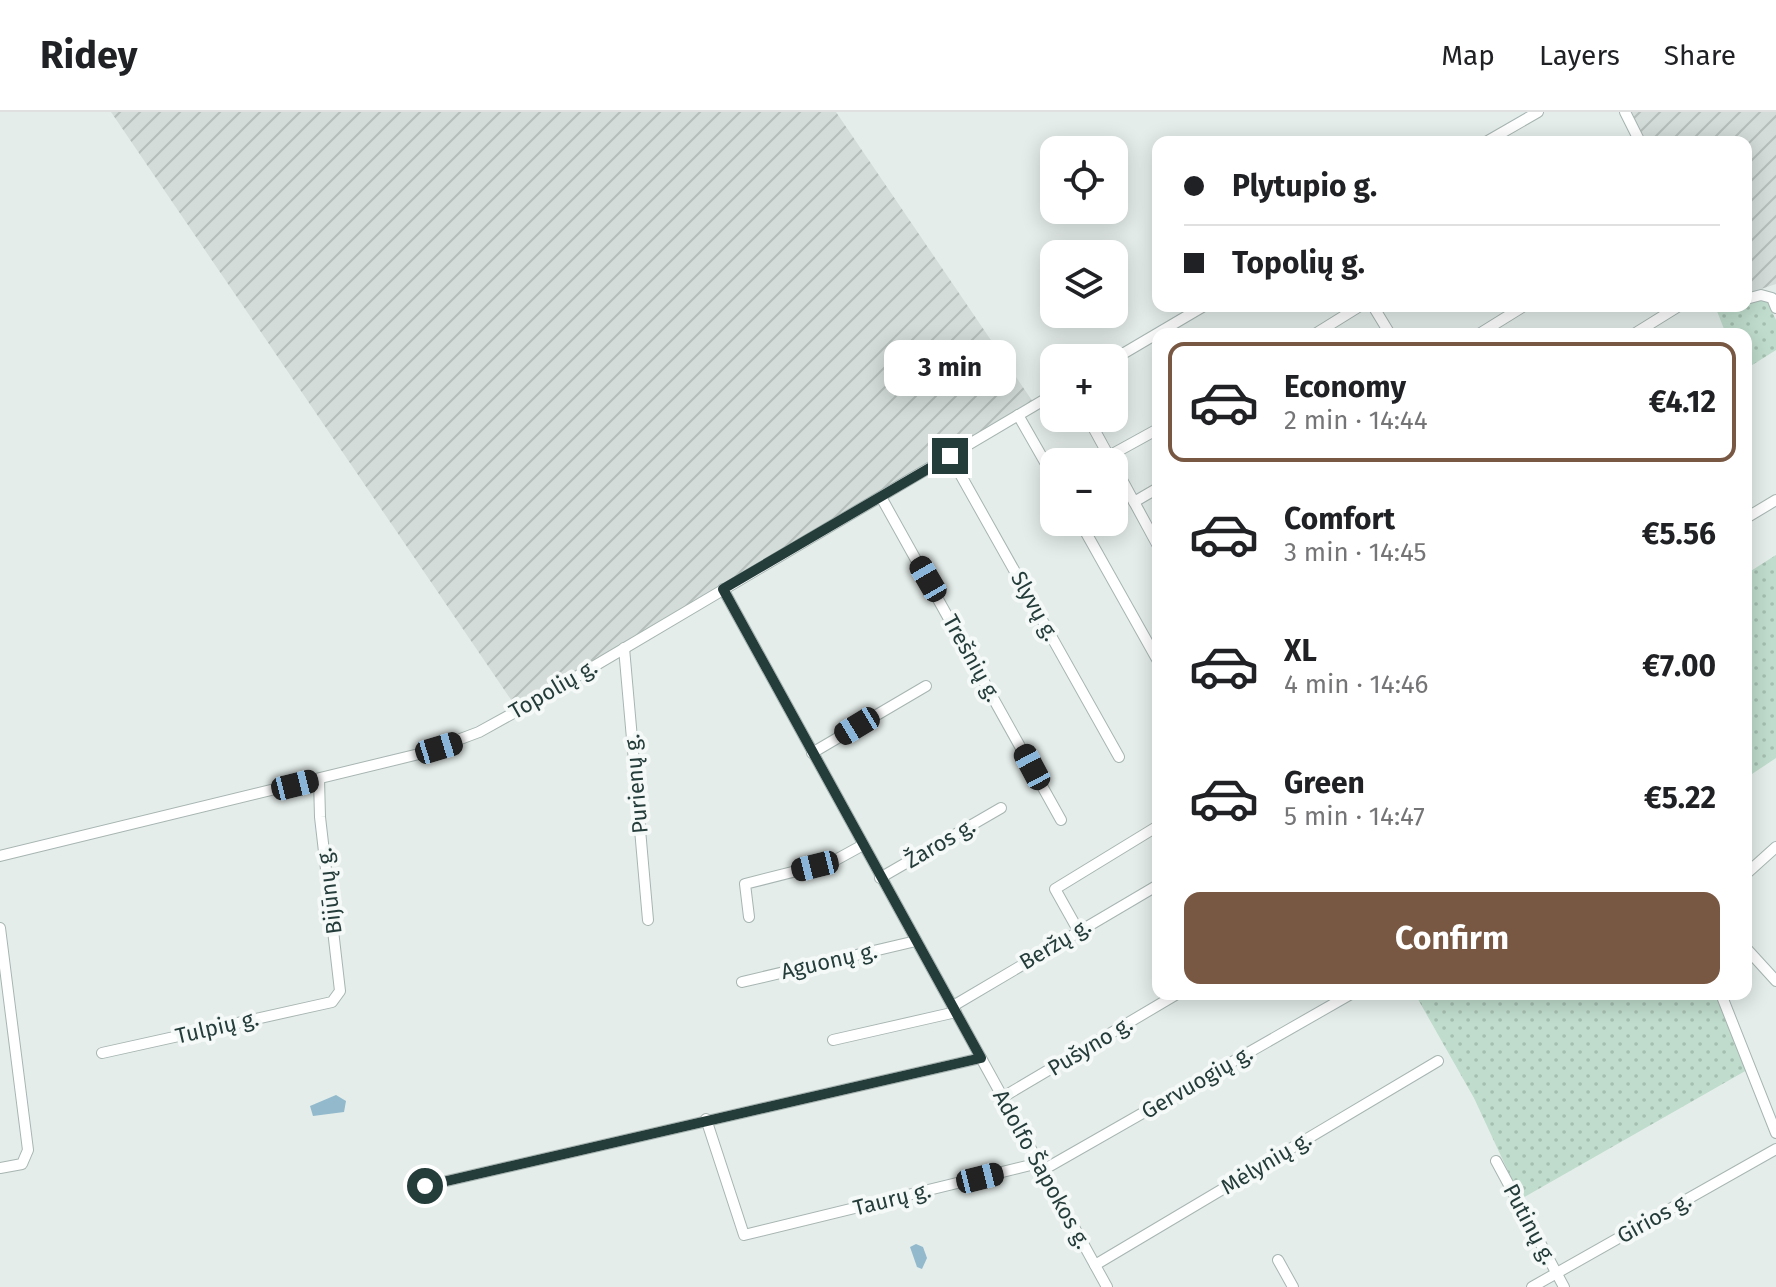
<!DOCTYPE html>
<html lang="en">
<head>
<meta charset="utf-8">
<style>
  body { margin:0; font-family:"Fira Sans",sans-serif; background:#f6f6f6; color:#202124; height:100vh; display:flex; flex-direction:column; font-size:30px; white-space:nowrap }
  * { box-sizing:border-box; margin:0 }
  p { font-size:26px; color:#757577 }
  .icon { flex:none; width:44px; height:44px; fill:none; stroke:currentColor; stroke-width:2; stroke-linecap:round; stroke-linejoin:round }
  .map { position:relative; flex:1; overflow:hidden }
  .side { position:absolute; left:1152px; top:216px; width:600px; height:672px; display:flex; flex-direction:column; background:#fff; border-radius:16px; box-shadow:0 4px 20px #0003 }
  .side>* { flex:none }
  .banner { position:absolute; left:1152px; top:24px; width:600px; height:176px; border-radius:16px; box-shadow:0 4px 20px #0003; display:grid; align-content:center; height:176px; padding:0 32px; background:#fff }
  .buttons { position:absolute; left:1040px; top:24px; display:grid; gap:16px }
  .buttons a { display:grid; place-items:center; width:88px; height:88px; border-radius:16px; background:#fff; box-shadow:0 4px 20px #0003; font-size:40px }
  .end { position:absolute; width:36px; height:36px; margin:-18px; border:10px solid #253d3a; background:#fff; box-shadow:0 0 0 4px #fff }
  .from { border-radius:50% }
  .bubble { position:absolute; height:56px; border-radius:16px; background:#fff; box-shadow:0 4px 20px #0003; font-size:26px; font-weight:700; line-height:56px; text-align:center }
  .car { position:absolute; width:24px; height:48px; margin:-24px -12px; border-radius:10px; box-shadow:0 0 6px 2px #0007; background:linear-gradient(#222 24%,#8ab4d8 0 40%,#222 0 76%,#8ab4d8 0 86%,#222 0) }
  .banner b { display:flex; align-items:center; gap:28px; height:76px; font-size:30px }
  .banner b+b { border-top:2px solid #e0e0e0 }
  .banner i { width:20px; height:20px; background:#202124 }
  ul { padding:14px 0 0; list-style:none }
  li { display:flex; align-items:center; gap:24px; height:120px; margin:0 16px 12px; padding:0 16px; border:4px solid transparent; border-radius:16px }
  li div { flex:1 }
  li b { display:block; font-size:30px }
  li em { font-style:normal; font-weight:700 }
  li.current { border-color:#795843 }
  li>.icon { width:72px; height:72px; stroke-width:1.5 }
  .cta { display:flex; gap:16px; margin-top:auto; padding:16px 32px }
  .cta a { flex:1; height:92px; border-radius:16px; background:#795843; color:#fff; font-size:32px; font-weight:700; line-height:92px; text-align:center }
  header { display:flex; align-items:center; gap:48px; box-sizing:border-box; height:112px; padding:0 40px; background:#fff; border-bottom:2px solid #e0e0e0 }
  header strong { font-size:38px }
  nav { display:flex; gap:44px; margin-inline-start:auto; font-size:28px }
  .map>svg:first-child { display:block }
  .industrial { fill:url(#industrial-furrows) }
  .grass { fill:url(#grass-dots) }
  .water { fill:#92bacc }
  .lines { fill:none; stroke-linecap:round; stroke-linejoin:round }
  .minor-casing { stroke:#a7b5b2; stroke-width:12 }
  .minor { stroke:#fff; stroke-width:10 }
  .route { stroke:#253d3a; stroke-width:10 }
  .labels { text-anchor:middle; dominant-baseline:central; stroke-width:8; stroke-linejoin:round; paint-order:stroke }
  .street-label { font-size:22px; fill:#253d3a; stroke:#f5f9f8 }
</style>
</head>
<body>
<header>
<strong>Ridey</strong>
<nav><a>Map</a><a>Layers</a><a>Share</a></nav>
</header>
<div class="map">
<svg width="1776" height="1175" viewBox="0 0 1776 1175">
  <defs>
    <pattern id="industrial-furrows" width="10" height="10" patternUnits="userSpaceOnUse" patternTransform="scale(2)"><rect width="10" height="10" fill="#d3dcd9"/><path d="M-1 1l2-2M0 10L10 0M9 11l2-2" fill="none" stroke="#b5bebb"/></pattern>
    <pattern id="grass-dots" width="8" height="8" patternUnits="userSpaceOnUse" patternTransform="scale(2)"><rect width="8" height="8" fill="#bfdccc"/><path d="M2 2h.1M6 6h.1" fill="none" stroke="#a4beb0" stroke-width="1.8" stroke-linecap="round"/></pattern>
  </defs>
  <rect width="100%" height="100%" fill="#e4edea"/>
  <g class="industrial">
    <path d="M111,0H836L1033,290L516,595Z"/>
    <path d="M1628,0H1776V172L1746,182V30H1643Z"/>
  </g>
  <g class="grass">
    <path d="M1765,185L1776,208V238L1746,257V222H1716L1724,217L1715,194H1746V190Z"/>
    <path d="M1776,443V646L1746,666V462Z"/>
    <path d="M1415,882H1717L1747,958L1521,1087L1474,986Z"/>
  </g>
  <g class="water">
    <path d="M336,983L346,989L344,1000L313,1004L310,994Z"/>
    <path d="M916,1132L923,1135L927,1146L922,1157L917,1155L910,1135Z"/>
  </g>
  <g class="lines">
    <defs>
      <g id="minor">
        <path d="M1625,0L1640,30"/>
        <path d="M1486,30L1538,0"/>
        <path d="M1746,187L1761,183L1772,186L1776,196"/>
        <path d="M1373,194L1390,222"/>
        <path d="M1315,222L1360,194"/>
        <path d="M1479,222L1524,194"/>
        <path d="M1634,222L1679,194"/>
        <path d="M1114,247L1204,194"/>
        <path d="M1018,303L1054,366"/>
        <path d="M1088,306L1112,350"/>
        <path d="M950,344L1119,645"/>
        <path d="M1109,344L1158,317"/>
        <path d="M1114,353L1158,434"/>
        <path d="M881,385L1061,708"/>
        <path d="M1134,390L1158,376"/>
        <path d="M1746,406L1776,388"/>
        <path d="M1080,410L1158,549"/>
        <path d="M723,477L1107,1175"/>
        <path d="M624,536L648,808"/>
        <path d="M812,641L926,574"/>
        <path d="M0,744L423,641L479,620L537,588L1054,282"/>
        <path d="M1746,762L1776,735"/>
        <path d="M880,766L1001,696"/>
        <path d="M749,805L745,772L832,750L863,733"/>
        <path d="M0,816L28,1038L22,1052L0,1056"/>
        <path d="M1078,818L1055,777L1158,714"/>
        <path d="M1746,836L1776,869"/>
        <path d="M742,870L916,829"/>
        <path d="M1721,882L1776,1021"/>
        <path d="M953,894L1158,773"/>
        <path d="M833,928L956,900"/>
        <path d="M102,941L332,890L340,879L320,705L319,667"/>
        <path d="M1003,985L1177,882"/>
        <path d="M706,1007L744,1123L1039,1051"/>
        <path d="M1496,1049L1564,1175"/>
        <path d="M1043,1058L1351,882"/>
        <path d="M425,1074L981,946"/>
        <path d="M1278,1148L1293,1175"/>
        <path d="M1095,1153L1438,949"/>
        <path d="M1532,1175L1776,1037"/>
      </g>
    </defs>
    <use href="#minor" class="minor-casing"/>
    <use href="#minor" class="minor"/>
  </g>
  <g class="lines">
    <path class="route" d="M425,1074L981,946L723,477L950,344"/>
  </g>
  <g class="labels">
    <g class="street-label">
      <text transform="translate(1035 494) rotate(61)">Slyvų g.</text>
      <text transform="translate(972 546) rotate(61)">Trešnių g.</text>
      <text transform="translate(553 577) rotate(-30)">Topolių g.</text>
      <text transform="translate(636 672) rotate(-95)">Purienų g.</text>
      <text transform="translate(940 731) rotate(-30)">Žaros g.</text>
      <text transform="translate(329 779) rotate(-97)">Bijūnų g.</text>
      <text transform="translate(1055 832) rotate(-31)">Beržų g.</text>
      <text transform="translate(829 849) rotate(-13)">Aguonų g.</text>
      <text transform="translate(217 915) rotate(-13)">Tulpių g.</text>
      <text transform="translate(1090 934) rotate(-31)">Pušyno g.</text>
      <text transform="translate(1197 970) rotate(-30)">Gervuogių g.</text>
      <text transform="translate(1266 1051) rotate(-31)">Mėlynių g.</text>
      <text transform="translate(1042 1057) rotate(61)">Adolfo Šapokos g.</text>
      <text transform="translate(892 1087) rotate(-14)">Taurų g.</text>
      <text transform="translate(1654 1106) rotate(-29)">Girios g.</text>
      <text transform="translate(1530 1112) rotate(62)">Putinų g.</text>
    </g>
  </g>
</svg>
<div class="buttons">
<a><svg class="icon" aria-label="locate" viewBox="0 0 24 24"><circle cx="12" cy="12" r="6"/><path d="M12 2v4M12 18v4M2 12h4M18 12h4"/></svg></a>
<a><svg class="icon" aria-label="layers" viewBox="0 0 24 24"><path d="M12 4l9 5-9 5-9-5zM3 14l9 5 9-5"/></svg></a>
<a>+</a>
<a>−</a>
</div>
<i class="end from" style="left:425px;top:1074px"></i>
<i class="end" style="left:950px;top:344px"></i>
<div class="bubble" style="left:884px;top:228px;width:132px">3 min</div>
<i class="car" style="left:928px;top:467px;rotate:330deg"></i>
<i class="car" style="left:857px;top:614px;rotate:239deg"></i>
<i class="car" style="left:439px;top:636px;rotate:73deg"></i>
<i class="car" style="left:1032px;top:655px;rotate:332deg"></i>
<i class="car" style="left:295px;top:673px;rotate:76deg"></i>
<i class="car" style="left:815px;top:754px;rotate:256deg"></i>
<i class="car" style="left:980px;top:1066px;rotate:76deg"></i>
<div class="banner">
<b><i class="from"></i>Plytupio g.</b>
<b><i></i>Topolių g.</b>
</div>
<section class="side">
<ul>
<li class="current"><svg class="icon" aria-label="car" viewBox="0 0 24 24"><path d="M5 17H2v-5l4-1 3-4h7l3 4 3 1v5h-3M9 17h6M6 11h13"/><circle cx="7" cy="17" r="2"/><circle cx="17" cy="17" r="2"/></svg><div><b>Economy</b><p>2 min · 14:44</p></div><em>€4.12</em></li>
<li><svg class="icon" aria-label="car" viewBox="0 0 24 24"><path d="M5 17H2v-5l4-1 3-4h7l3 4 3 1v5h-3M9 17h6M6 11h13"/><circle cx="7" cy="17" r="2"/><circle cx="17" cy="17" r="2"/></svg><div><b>Comfort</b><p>3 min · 14:45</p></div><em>€5.56</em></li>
<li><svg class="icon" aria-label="car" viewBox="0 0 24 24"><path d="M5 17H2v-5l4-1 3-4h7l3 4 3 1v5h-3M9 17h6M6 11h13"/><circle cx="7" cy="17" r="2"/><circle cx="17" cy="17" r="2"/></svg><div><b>XL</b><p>4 min · 14:46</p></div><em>€7.00</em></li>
<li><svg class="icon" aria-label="car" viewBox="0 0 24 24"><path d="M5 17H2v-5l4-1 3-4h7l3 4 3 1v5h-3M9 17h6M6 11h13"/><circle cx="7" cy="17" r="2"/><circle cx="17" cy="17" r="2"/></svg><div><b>Green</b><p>5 min · 14:47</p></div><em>€5.22</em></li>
</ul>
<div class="cta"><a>Confirm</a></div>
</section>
</div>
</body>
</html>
